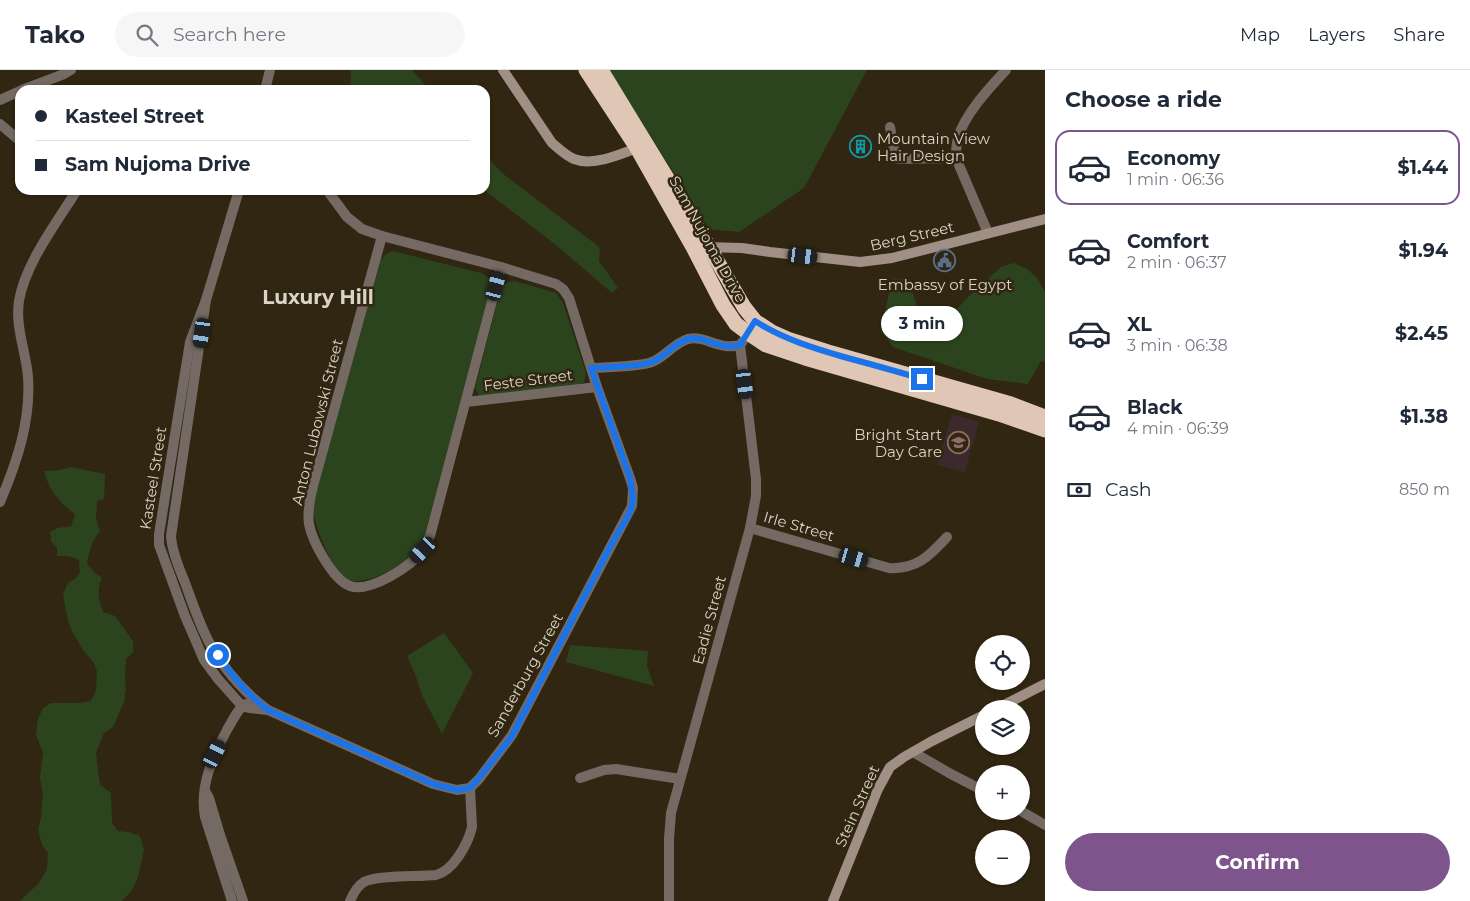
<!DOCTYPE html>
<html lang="en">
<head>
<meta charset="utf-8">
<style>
  body { margin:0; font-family:Montserrat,sans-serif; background:#f6f6f7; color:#1f2937; height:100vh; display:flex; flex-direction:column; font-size:19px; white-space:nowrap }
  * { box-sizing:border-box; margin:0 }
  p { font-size:16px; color:#747a83 }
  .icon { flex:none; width:28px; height:28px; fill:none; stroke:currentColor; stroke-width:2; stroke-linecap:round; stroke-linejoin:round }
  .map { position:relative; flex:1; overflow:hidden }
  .side { display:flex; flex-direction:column; background:#fff; width:425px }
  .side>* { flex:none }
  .banner { position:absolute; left:15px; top:15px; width:475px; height:110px; border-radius:15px; box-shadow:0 1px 4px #0004; display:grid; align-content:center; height:110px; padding:0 20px; background:#fff }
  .buttons { position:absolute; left:975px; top:565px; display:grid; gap:10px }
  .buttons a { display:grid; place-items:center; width:55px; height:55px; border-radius:50%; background:#fff; box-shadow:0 1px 4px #0004; font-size:25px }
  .end { position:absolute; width:22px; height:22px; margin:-11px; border:6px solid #1a73e8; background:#fff; box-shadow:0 0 0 2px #fff }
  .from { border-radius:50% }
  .bubble { position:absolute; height:35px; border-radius:18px; background:#fff; box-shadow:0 1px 4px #0004; font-size:16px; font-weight:700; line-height:35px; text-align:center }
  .car { position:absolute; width:15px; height:30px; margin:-15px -8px; border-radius:6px; box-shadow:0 0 4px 1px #0007; background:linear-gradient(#222 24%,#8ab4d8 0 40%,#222 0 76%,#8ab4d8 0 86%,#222 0) }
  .banner b { display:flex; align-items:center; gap:18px; height:48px; font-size:19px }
  .banner b+b { border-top:1px solid #e0e1e3 }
  .banner i { width:12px; height:12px; background:#1f2937 }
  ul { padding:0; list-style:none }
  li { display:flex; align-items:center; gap:15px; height:75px; margin:0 10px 8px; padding:0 10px; border:2px solid transparent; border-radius:15px }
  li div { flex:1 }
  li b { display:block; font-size:19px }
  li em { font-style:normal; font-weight:700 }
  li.active { border-color:#7d558c }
  li>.icon { width:45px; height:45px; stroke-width:1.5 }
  h2 { padding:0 20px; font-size:22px; line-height:60px }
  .pay { display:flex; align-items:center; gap:12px; height:55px; padding:0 20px; font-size:19px }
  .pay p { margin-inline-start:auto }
  .primary-button { display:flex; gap:10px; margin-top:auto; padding:10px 20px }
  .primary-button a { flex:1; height:58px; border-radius:30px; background:#7d558c; color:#fff; font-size:20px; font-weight:700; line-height:58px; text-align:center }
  header { display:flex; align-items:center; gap:30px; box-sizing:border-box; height:70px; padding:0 25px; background:#fff; border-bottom:1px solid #e0e1e3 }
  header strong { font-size:24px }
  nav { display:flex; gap:28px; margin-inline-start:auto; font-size:18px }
  .search { width:350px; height:45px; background:#f6f6f7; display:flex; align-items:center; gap:12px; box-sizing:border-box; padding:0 18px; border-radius:28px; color:#747a83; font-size:19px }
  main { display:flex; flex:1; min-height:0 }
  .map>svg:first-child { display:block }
  .education { fill:#3c292d }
  .green { fill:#2c441e }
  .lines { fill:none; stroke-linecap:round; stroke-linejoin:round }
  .street { stroke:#746a63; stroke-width:10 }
  .secondary { stroke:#a08f84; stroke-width:10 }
  .highway { stroke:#e0c7b5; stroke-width:15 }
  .route { stroke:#1a73e8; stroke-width:6 }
  .labels { text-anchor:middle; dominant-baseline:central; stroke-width:5; stroke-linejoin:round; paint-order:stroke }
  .poi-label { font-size:15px; fill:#dad4c7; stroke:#302611; text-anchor:start }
  .street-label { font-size:15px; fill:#dad4c7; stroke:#302611 }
  .district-label { font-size:20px; font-weight:bold; fill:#dad4c7; stroke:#302611 }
</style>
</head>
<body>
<header>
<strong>Tako</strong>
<div class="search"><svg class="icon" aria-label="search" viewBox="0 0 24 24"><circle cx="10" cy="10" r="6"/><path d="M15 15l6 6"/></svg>Search here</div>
<nav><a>Map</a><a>Layers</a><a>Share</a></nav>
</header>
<main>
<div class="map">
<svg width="1045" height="831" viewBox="0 0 1045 831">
  <rect width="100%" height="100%" fill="#302611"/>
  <path class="education" d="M952,344L979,352L965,402L937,395Z"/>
  <g class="green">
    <path d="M351,0H412L430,20H350Z"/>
    <path d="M609,0H867L804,118L739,162L709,159Z"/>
    <path d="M485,84L502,103L598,176L600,179L599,191L618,218L612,223L556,175L484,120Z"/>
    <path d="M393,181L481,203L488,207L491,215L425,465C422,471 419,477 415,482C404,495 364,518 347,509C332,500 317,461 314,445C312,439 314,432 314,426L381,190L386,184Z"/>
    <path d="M1014,193L1027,199L1037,208L1045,222V292L1041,291L1028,314L987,309L893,277L881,261L892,209L908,210L924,256L931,259L937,260L971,224L1001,197Z"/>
    <path d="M515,211L556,223L563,233L586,303L584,312L577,316L487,327L479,325L475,318L501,218L506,213Z"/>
    <path d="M71,397L105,404L104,429L97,431L96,449L100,461C92,470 89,482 87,494L93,501L102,508C96,521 99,530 103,542L115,546L133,571V582L126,589L125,608L126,619L124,632L113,657L104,663L96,683L100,715L111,723L112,753L118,761L129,762L140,766L144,780L138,807L132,820L122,831H20L39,813L47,799L48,783L42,775L38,759L41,748L43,725L40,707L43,682L36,665L38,649L43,638L51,633H80L91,631L96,621L97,602L94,593L83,580L72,561L68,551L63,524L68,513L76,508L80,502L79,490L68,486H57V478L51,471L50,462L58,458L71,456L75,444C59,432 49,421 44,401L59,400Z"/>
    <path d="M444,563L473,603L442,664L422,625L415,604L407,586Z"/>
    <path d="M570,575L648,581L647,596L654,616L566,592Z"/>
  </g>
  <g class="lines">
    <g class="street">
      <path d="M22,20L64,4L71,0"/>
      <path d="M265,20L270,0"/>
      <path d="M0,30L20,21"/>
      <path d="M0,54L20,71"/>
      <path d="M890,57L895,85L898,89L956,88"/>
      <path d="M239,120L206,230L190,272L159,464V475L185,546L204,590L218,609L242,636L249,638L267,640"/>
      <path d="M327,120L347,147L362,159L382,166L501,197L556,214L563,219L569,228L591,298"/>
      <path d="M988,163L956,88C956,82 956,75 958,68C964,45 990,17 1006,0"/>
      <path d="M382,166L313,416C310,428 307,441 309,454C312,471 333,510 350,516C370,523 412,496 423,480C426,476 428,470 430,466L501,197"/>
      <path d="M206,230L171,466C172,481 178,496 184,510C192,531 199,554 210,574C224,599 245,623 268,640L433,714L457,720L470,718"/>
      <path d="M466,332L597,317L591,298C607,297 638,297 652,292C665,287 674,273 688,269C706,265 719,281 740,275L743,271"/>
      <path d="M0,432C17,392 31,351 28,307C26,282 15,257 19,231C25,194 57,152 77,120"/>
      <path d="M750,458L889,498C917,500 930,485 947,467"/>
      <path d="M913,682L949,703L984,721"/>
      <path d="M580,708L604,700L616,699L680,709"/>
      <path d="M205,721L209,728L220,765L243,831"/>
      <path d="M1021,741L1045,755"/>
      <path d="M232,831L205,747C199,716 213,686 228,658C233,650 238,638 246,634"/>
      <path d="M350,831C353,824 357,816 364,812C377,805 418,807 436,805C453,801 468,774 472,757L470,718L479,709L512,665L632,436L633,418L630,408L597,317"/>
      <path d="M669,831V769L671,743L750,458L756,426V409L740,275"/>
    </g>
    <g class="secondary">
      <path d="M503,0L552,73C559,79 566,86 574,89C594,97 624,83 642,76"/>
      <path d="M704,177L742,178L770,182L860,192L892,188L1045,149"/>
      <path d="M996,639L1045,614"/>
      <path d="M833,831L878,719L890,697L904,687L932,671L984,645"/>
    </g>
    <g class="highway">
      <path d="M586,0L637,78L693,177L723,235L736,254L748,263L766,275L805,288L999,344L1045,360"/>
      <path d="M601,0L709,177L744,237L755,251L772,262L790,270L828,282L1011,334L1045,347"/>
    </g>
  </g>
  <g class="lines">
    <path class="route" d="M218,585C232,606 248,625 268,640L433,714L457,720L470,718L479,708L512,666L610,477L629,444L632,436L633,428L630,408L591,298C607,297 638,297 652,292C665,287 674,273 688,269C705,265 719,281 740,275L755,251C783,269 813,278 844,287C870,294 896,301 922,309"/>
  </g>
  <defs>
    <symbol id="building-ring" viewBox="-11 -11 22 22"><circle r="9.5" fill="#302611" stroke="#0f9aa8" stroke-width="1.5"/><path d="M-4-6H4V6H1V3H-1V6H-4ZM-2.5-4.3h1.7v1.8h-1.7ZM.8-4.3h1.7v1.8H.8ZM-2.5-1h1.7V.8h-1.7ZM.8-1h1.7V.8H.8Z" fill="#0f9aa8"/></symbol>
    <symbol id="civic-ring" viewBox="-11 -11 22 22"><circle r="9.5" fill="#302611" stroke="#5c6f8a" stroke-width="1.5"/><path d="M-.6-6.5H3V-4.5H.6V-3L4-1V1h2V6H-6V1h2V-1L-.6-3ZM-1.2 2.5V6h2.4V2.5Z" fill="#5c6f8a"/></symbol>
    <symbol id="school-ring" viewBox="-11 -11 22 22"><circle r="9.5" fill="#302611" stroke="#8d6e63" stroke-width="1.5"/><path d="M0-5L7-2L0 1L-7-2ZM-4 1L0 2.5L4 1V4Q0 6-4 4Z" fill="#8d6e63"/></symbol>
  </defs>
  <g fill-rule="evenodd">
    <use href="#building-ring" x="848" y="64" width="25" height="25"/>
    <use href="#civic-ring" x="932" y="178" width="25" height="25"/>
    <use href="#school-ring" x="946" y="360" width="25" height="25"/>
  </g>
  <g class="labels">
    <g class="poi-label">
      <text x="877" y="68">Mountain View<tspan x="877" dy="17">Hair Design</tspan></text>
      <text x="945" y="214" text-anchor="middle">Embassy of Egypt</text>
      <text x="942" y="364" text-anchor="end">Bright Start<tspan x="942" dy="17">Day Care</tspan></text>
    </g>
    <g class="street-label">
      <text transform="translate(912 166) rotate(-13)">Berg Street</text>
      <text transform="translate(708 169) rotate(61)">Sam Nujoma Drive</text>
      <text transform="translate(528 310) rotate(-7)">Feste Street</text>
      <text transform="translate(317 352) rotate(-76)">Anton Lubowski Street</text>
      <text transform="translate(153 408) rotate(-81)">Kasteel Street</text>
      <text transform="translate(799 456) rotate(16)">Irle Street</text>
      <text transform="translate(709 550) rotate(-75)">Eadie Street</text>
      <text transform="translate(525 605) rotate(-61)">Sanderburg Street</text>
      <text transform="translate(857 736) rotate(-66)">Stein Street</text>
    </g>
    <g class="district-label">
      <text x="318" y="227">Luxury Hill</text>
    </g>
  </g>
</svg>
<div class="buttons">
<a><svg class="icon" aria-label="locate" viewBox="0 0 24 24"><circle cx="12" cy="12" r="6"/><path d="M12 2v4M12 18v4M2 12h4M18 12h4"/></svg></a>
<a><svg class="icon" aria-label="layers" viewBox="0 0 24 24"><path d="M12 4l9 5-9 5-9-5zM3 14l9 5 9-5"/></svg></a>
<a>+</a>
<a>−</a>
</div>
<i class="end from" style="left:218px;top:585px"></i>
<i class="end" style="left:922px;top:309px"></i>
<div class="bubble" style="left:881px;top:236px;width:82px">3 min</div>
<i class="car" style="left:803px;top:186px;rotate:97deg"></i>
<i class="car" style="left:496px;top:216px;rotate:15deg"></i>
<i class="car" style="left:202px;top:263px;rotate:188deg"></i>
<i class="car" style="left:745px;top:314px;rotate:173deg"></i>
<i class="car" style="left:423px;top:480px;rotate:223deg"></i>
<i class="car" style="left:854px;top:488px;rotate:106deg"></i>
<i class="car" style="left:215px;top:684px;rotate:27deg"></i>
<div class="banner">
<b><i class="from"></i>Kasteel Street</b>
<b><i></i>Sam Nujoma Drive</b>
</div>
</div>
<section class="side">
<h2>Choose a ride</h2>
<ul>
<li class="active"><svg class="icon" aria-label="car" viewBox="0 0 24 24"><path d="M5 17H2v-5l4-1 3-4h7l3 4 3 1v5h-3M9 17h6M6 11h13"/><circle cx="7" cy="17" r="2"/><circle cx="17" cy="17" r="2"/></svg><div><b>Economy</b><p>1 min · 06:36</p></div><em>$1.44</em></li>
<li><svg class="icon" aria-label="car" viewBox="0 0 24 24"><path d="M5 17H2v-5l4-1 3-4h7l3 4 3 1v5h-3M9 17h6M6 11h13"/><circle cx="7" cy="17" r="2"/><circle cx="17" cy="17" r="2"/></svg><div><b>Comfort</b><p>2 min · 06:37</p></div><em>$1.94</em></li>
<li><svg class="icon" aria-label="car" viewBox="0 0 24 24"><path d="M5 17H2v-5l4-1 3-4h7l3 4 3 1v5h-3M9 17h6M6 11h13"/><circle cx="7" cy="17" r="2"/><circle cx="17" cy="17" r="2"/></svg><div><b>XL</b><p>3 min · 06:38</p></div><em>$2.45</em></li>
<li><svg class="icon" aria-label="car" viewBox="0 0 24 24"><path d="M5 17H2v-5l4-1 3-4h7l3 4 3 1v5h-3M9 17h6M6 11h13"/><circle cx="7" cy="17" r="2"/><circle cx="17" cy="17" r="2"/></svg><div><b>Black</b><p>4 min · 06:39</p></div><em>$1.38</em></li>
</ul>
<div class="pay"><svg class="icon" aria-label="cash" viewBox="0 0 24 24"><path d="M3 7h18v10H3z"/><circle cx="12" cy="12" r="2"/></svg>Cash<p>850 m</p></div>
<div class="primary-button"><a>Confirm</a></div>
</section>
</main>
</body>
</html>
